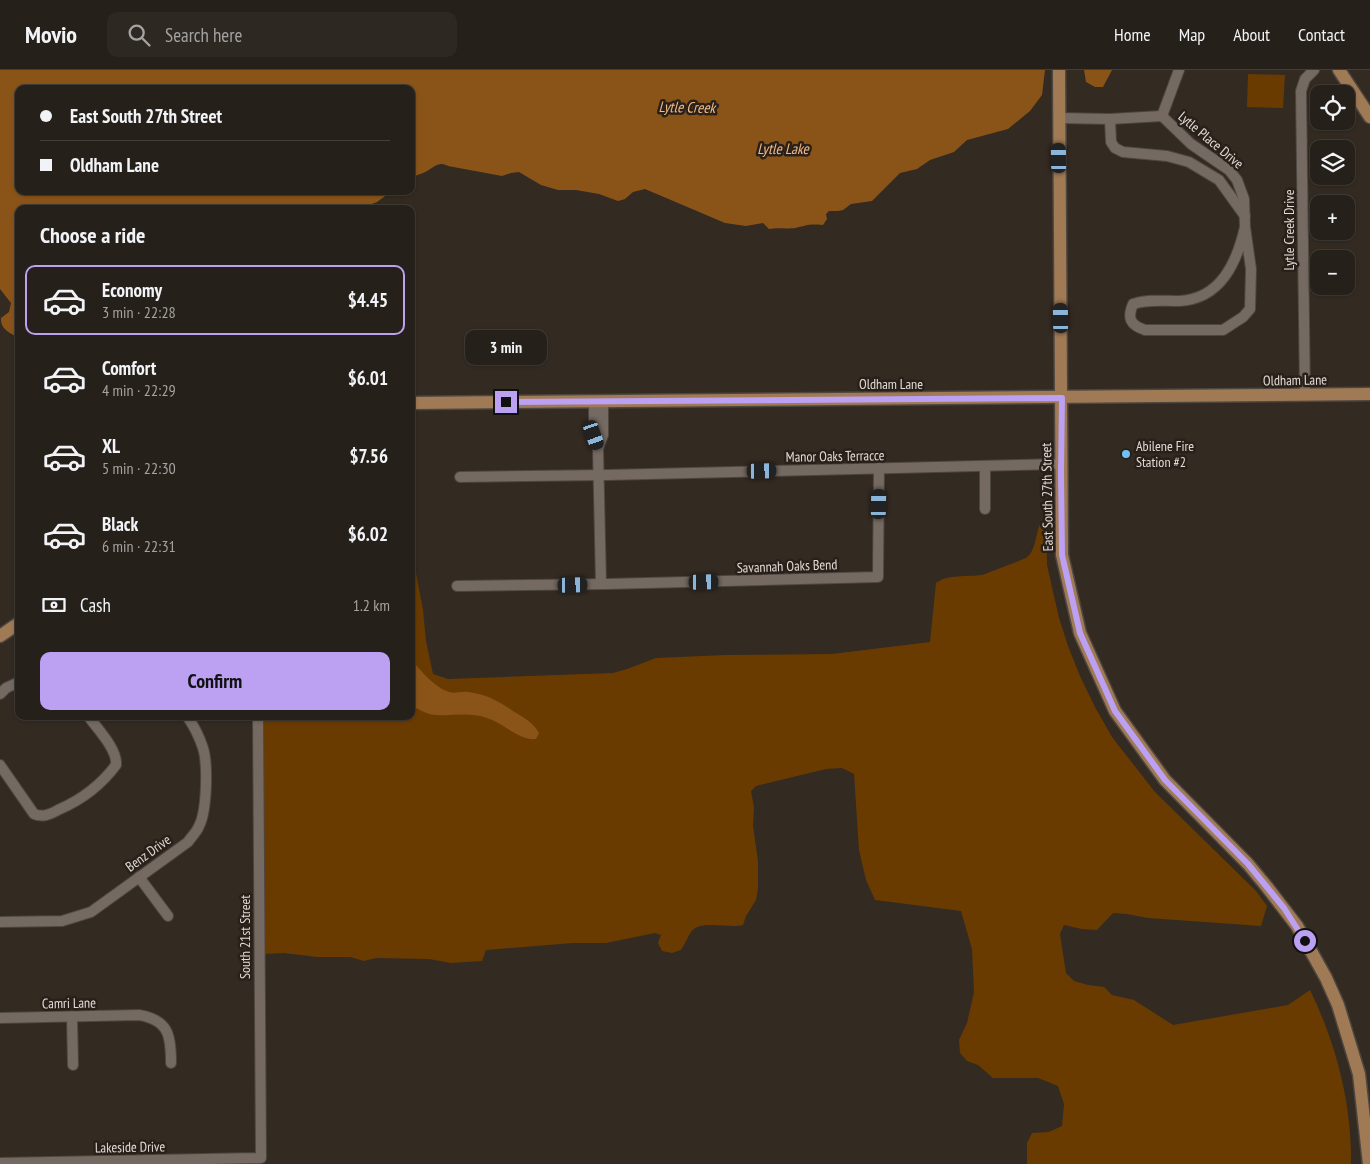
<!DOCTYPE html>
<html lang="en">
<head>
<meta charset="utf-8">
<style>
  body { margin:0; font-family:"PT Sans Narrow",sans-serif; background:#2e2823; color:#f1f3f6; height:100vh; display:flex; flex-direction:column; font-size:19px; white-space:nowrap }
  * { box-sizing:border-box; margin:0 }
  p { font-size:16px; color:#a4a3a2 }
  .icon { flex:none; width:28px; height:28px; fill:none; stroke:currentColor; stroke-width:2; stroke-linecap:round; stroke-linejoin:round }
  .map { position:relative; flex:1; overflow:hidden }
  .panel { position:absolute; left:15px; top:135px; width:400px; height:515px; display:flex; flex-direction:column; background:#26201a; border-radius:10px; box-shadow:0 1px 4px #0004,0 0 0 1px #423e39 }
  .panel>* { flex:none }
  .hud { position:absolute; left:15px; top:15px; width:400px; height:110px; border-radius:10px; box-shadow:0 1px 4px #0004,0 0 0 1px #423e39; display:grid; align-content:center; height:110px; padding:0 25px; background:#26201a }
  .buttons { position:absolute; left:1310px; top:15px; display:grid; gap:10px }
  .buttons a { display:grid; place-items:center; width:45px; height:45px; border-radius:10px; background:#26201a; box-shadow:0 1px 4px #0004,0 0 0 1px #423e39; font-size:25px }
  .end { position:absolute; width:22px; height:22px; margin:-11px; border:6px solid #bca0f2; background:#111; box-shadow:0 0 0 2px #111 }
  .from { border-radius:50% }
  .bubble { position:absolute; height:35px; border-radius:10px; background:#26201a; box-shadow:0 1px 4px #0004,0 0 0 1px #423e39; font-size:16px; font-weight:800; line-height:35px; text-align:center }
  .car { position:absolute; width:15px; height:30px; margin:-15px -8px; border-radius:6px; box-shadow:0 0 4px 1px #0007; background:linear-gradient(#222 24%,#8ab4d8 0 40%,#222 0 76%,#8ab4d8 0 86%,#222 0) }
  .hud b { display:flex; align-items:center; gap:18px; height:48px; font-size:19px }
  .hud b+b { border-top:1px solid #423e39 }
  .hud i { width:12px; height:12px; background:#f1f3f6 }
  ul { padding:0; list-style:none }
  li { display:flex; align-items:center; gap:15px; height:70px; margin:0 10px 8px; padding:0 15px; border:2px solid transparent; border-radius:10px }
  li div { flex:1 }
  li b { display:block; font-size:19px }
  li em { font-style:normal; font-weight:800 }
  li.current { border-color:#bca0f2 }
  li>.icon { width:45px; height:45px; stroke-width:1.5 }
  h2 { padding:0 25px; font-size:22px; line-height:60px }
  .pay { display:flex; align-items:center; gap:12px; height:55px; padding:0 25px; font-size:19px }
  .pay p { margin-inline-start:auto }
  .button { display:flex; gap:10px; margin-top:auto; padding:10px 25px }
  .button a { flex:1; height:58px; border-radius:10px; background:#bca0f2; color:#111; font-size:20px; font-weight:800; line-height:58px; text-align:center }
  header { display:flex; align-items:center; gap:30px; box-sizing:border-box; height:70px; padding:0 25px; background:#26201a; border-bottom:1px solid #423e39 }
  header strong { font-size:24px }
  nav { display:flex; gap:28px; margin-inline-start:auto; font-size:18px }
  .search { width:350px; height:45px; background:#2e2823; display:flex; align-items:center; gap:12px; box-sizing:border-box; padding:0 18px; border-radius:10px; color:#a4a3a2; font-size:19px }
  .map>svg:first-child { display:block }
  .green { fill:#6a3b00 }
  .water { fill:#8a5419 }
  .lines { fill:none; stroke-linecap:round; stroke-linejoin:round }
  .minor-casing { stroke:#4e4740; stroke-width:12 }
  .major-casing { stroke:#4e4740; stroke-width:15 }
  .minor { stroke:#756a61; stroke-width:10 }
  .major { stroke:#a07a55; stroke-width:12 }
  .route { stroke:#bca0f2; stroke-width:6 }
  .poi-dot { fill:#6dc2f3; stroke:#292019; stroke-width:2 }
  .labels { text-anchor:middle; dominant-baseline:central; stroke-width:5; stroke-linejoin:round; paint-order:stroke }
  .street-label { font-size:14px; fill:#e0dad5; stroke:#292019 }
  .poi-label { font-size:14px; fill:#e0dad5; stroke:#292019; text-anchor:start }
  .water-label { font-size:15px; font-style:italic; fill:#f2b986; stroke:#292019 }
</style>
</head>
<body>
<header>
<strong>Movio</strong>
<div class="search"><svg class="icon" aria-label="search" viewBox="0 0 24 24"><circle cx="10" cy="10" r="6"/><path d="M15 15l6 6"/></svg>Search here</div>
<nav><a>Home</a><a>Map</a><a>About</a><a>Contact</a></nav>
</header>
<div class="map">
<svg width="1370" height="1094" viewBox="0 0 1370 1094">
  <rect width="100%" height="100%" fill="#332a22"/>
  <g class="green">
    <path d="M1248,4L1285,5L1283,38L1247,37Z"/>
    <path d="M1041,452H1046L1047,495L1059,548L1068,576L1080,606L1095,637L1112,667L1155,722L1256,821L1267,836L1261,856L1148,848L1127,844L1113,843L1097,860L1082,859L1064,855L1060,864L1066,903L1074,911L1088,915L1104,917L1112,925L1134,930L1173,955L1288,935L1310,920C1336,973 1352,1034 1351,1094H1027V1073L1032,1063L1049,1062L1062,1056L1064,1034L1058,1016L1038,1008H993L978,995L967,991L960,983L959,970L967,953L974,922L972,879L961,841L875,830L866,810L859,780L854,704L842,698L826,699L756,716L751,721L754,738L753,756L758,791V818L756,830L746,846L743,855C729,859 700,849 691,862C687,868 685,874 681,880L672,883L662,881L658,873L661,865L655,863L606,873H573L486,880L482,891L451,893L429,889L376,888L364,891L350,887H317L284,883L264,884L262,646H411V477L423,540L426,571L433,604L448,609L613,603L627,599L656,588L725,585L832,584L930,572L936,513C948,504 967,507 982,505C985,504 1024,489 1026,488C1037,480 1035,463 1041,452Z"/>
  </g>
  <g class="water">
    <path d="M0,0H1045L1042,25L1030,41L1008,59L967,70L954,82L930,90L917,99L900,103L872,131L851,134L843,140L838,141H829L826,144L827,149L823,155C810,154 811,154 799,157C790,160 779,157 769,159L763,153L746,156L725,153L645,119L633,122L625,129L618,131L599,124L576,120H558L541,115L519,102L511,103L502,106L448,96C438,91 435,97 427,101C422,104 416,105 411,108V19H19V121H392L377,132L359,139H19V268C10,263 0,259 1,248L9,242L11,233L0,219Z"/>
    <path d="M1084,0H1112L1103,17H1095L1086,12Z"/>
    <path d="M411,589C421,601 434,617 449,622C455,624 462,621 468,622C486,624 498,631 513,641C524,648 533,652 539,663L536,669C519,671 504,653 487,648C470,642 454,646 437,645C428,645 420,640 412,636Z"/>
  </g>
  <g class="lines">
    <defs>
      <g id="minor">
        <path d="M1179,0L1162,46L1191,74L1229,100L1237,110L1244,129L1245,157L1251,199L1250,239L1243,247L1223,260H1145C1130,255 1127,248 1133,234C1147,229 1163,231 1179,231C1221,229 1237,192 1245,157"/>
        <path d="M1059,48L1110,49L1162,46"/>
        <path d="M1110,49L1111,72L1115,78L1123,82L1167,86L1189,92L1219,110L1245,146"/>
        <path d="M1305,325L1301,21L1305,9L1314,0"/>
        <path d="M594,331V365L598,379L601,514"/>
        <path d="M598,379L603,365V331"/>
        <path d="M460,407L606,405L1061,394"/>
        <path d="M985,439V396"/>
        <path d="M457,516L607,514L878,507L879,398"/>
        <path d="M0,624L6,618L19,612"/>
        <path d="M0,695L34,744C44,748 50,744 60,739C83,729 101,715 116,695C118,680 97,658 88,646"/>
        <path d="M139,807L168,846"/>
        <path d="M0,852L62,851L91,842L188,772C191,767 197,762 199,756C207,741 208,694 203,678C199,666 194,656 187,646"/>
        <path d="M72,947L73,995"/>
        <path d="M0,948L139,945C169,950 171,966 171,993"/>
        <path d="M0,1093L261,1088L258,646"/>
      </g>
      <g id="major">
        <path d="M1059,0L1062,485L1080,563L1115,641L1165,710L1248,794L1267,817L1297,856L1326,908L1338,935L1359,1004L1369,1094"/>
        <path d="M1339,0L1370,47"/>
        <path d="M411,333L1370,324"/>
        <path d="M0,566L19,553"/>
      </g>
    </defs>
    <use href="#minor" class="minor-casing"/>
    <use href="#major" class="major-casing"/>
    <use href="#minor" class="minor"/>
    <use href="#major" class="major"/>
  </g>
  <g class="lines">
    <path class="route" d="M506,332L1062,328L1061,402L1062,485L1080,563L1115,641L1165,710L1248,794L1284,838L1305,871"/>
  </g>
  <circle class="poi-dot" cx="1126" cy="384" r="5"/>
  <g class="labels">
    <g class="street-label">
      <text transform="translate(1211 70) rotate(40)">Lytle Place Drive</text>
      <text transform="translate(1289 160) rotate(-90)">Lytle Creek Drive</text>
      <text transform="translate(1295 310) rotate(-1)">Oldham Lane</text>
      <text x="891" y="314">Oldham Lane</text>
      <text transform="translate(835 386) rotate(-1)">Manor Oaks Terracce</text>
      <text transform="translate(1047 427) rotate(-91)">East South 27th Street</text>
      <text transform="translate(787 496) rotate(-2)">Savannah Oaks Bend</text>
      <text transform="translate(148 783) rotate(-36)">Benz Drive</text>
      <text transform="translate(245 867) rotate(-90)">South 21st Street</text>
      <text transform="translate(69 933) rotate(-1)">Camri Lane</text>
      <text transform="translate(130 1077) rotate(-1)">Lakeside Drive</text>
    </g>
    <g class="poi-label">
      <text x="1136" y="376">Abilene Fire<tspan x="1136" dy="16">Station #2</tspan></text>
    </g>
    <g class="water-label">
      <text transform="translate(687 37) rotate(1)">Lytle Creek</text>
      <text x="783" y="78">Lytle Lake</text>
    </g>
  </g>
</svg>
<div class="buttons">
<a><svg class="icon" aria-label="locate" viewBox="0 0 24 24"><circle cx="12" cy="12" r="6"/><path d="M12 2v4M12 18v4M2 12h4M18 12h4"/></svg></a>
<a><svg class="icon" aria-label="layers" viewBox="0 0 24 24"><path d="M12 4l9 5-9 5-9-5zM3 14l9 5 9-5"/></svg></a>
<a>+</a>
<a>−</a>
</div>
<i class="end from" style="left:1305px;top:871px"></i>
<i class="end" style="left:506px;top:332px"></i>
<div class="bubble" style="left:465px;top:260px;width:82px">3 min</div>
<i class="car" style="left:1059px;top:88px;rotate:359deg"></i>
<i class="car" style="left:1061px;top:248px;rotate:359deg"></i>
<i class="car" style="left:594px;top:365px;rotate:161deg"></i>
<i class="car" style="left:762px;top:401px;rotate:89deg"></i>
<i class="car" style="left:879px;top:434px;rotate:1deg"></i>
<i class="car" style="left:704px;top:512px;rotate:89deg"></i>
<i class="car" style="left:573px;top:515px;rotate:89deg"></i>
<div class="hud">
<b><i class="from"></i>East South 27th Street</b>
<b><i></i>Oldham Lane</b>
</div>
<section class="panel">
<h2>Choose a ride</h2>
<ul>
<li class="current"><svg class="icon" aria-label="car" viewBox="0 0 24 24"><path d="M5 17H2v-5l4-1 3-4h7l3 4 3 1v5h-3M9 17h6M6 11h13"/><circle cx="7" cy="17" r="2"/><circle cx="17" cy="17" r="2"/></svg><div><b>Economy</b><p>3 min · 22:28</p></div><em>$4.45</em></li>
<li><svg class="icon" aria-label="car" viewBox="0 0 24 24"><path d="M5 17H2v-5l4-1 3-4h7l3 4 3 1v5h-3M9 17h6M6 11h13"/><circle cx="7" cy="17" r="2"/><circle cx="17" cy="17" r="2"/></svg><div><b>Comfort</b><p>4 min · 22:29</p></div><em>$6.01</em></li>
<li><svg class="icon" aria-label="car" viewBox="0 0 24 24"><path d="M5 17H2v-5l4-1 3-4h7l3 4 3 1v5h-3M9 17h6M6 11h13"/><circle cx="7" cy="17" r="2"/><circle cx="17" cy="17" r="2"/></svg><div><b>XL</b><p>5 min · 22:30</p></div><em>$7.56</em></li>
<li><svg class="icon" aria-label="car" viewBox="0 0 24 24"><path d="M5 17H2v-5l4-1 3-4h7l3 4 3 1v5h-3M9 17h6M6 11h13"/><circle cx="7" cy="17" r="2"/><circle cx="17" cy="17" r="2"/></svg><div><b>Black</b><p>6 min · 22:31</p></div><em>$6.02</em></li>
</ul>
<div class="pay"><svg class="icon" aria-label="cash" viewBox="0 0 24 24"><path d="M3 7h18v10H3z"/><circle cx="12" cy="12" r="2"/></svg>Cash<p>1.2 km</p></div>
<div class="button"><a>Confirm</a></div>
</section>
</div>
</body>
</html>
